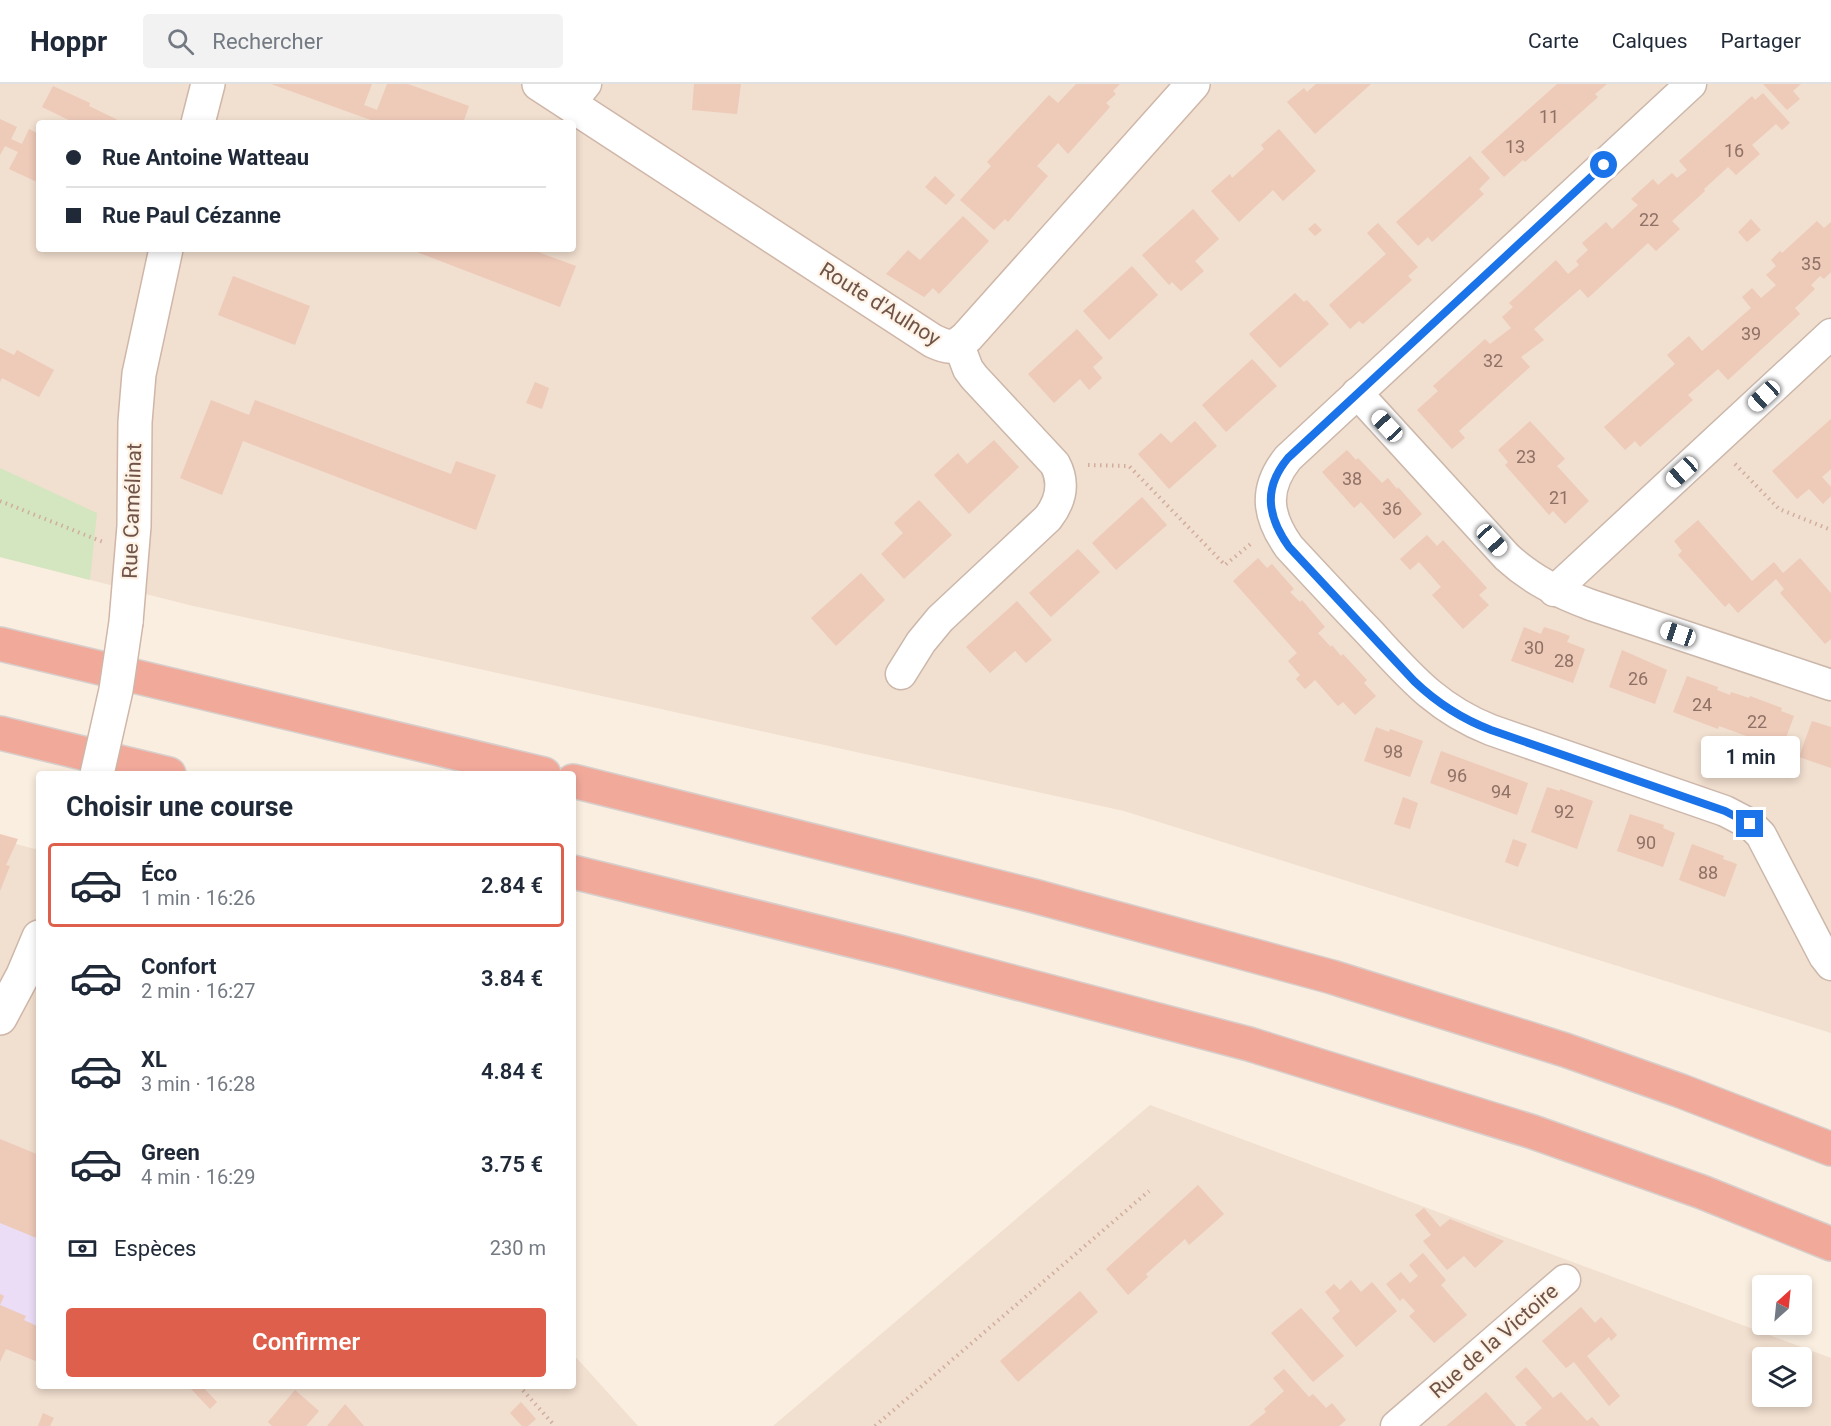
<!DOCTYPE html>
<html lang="fr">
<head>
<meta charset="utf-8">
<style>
  body { margin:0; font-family:Roboto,sans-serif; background:#f2f2f3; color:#1f2937; height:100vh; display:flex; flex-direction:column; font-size:22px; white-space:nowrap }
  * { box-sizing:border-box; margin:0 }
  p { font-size:20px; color:#747a83 }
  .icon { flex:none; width:33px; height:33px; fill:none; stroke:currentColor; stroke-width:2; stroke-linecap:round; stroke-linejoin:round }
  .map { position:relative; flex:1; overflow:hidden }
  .side { position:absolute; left:36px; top:687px; width:540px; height:618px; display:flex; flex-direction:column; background:#fff; border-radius:6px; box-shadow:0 3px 9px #0003 }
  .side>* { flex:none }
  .banner { position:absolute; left:36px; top:36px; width:540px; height:132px; border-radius:6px; box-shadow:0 3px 9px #0003; display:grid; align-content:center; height:132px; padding:0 30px; background:#fff }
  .needle { width:39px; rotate:27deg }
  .tools { position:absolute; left:1752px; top:1191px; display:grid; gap:12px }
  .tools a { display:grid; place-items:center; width:60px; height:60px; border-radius:6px; background:#fff; box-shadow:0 3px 9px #0003; font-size:30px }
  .end { position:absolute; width:27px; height:27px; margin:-14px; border:8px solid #1a73e8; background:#fff; box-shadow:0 0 0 3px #fff }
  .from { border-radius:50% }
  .bubble { position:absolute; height:42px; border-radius:6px; background:#fff; box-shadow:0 3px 9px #0003; font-size:20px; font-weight:600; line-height:42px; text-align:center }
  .car { position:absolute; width:18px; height:36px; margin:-18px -9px; border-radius:8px; box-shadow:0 0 4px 2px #0007; background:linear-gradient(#fff 24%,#345 0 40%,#fff 0 76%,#345 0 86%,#fff 0) }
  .banner b { display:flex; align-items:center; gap:21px; height:57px; font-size:22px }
  .banner b+b { border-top:2px solid #e0e1e3 }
  .banner i { width:15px; height:15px; background:#1f2937 }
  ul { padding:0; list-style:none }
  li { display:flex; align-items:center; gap:18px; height:84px; margin:0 12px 9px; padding:0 18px; border:3px solid transparent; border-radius:6px }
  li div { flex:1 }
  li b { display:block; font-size:22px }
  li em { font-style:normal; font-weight:600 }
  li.current { border-color:#de5f4b }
  li>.icon { width:54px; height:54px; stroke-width:1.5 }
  h2 { padding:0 30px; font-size:27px; line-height:72px }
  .pay { display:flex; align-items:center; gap:15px; height:66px; padding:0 30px; font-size:22px }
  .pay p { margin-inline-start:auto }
  .action { display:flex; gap:12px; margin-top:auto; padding:12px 30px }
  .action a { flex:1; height:69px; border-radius:6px; background:#de5f4b; color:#fff; font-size:24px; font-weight:600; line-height:69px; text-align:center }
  header { display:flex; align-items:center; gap:36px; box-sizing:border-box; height:84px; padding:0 30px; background:#fff; border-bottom:2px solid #e0e1e3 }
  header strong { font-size:28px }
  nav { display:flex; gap:33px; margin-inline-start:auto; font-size:21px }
  .search { width:420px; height:54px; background:#f2f2f3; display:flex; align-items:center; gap:15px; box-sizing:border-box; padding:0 21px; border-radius:6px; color:#747a83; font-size:22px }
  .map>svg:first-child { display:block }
  .residential { fill:#f1dfcf; fill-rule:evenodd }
  .education { fill:#ebddf6 }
  .green { fill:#d3e6c0 }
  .building { fill:#eecab9 }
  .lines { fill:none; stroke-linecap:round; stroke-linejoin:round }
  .street-casing { stroke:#ccb7ab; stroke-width:33 }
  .secondary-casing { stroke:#cfb6a8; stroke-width:36 }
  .highway-casing { stroke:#d7cfcc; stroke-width:36 }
  .path { stroke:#d2ad9d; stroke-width:4; stroke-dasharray:1.5 4.5; stroke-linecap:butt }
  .street { stroke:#fff; stroke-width:30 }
  .secondary { stroke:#fff; stroke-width:33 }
  .highway { stroke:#f1a99a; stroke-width:33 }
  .secondary-bridge-casing { stroke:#cfb6a8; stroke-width:36; stroke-linecap:butt }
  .secondary-bridge { stroke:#fff; stroke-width:33 }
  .route { stroke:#1a73e8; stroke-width:8 }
  .labels { text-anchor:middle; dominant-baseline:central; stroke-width:4.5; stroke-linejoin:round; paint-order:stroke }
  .number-label { font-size:18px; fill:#8f7165 }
  .street-label { font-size:21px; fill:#6f5349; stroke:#fef2e5 }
</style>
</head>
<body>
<header>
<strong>Hoppr</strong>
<div class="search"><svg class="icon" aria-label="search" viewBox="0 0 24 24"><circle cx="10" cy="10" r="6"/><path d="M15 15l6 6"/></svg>Rechercher</div>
<nav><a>Carte</a><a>Calques</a><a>Partager</a></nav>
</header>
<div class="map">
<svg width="1831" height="1342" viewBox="0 0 1831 1342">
  <rect width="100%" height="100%" fill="#faeee0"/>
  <g class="residential">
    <path d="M0,0H1831V949L1124,727L189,521L0,473ZM39,39H573V165H39Z"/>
    <path d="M0,756L39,766V1302H573V1270L638,1342H0Z"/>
    <path d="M1150,1021L1831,1274V1342H773ZM1762,1274H1802V1312H1762Z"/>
  </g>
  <path class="education" d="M0,1055L39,1072L38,1278L0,1262Z"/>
  <path class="green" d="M0,384L97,429L90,496L0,473Z"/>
  <g class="building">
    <path d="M271,0H372L364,21L377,26L387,0H408L469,22L463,39H379Z"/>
    <path d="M694,0H741L737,30L692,26Z"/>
    <path d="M1076,0H1120L1113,7L1116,10L1106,19L1110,23L1068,70L1058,59L1037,82L1048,92L1008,138L1005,135L994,146L960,116L991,82L987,78L1049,11L1058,19Z"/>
    <path d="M1316,0H1371L1315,50L1287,18L1304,4L1307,8Z"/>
    <path d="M1557,0H1607L1595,10L1598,13L1525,78L1523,76L1504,93L1481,68Z"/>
    <path d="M1763,0H1801L1793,7L1800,15L1787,26Z"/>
    <path d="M53,2L90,19L89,22L124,39H75L42,23Z"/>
    <path d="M1763,9L1790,39L1782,46L1776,40L1752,61L1760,70L1736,91L1728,83L1704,105L1705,107L1672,137L1680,145L1656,167L1648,159L1588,214L1580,205L1534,245L1544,256L1521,273L1530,283L1459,347L1465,354L1452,365L1417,326L1438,307L1433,302L1485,255L1490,260L1511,244L1502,233L1513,223L1509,219L1556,176L1568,190L1579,181L1576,177L1588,166L1582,159L1606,138L1612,145L1638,121L1631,115L1653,95L1658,101L1672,89L1677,94L1687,86L1679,77L1752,12L1755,16Z"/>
    <path d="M0,35L17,43L11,55L22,60L29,45L39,50V99L9,85L18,68L5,62L0,71Z"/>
    <path d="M1279,45L1316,87L1283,117L1273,106L1239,138L1211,107L1230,90L1232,94L1264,65L1261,61Z"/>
    <path d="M1470,72L1490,94L1479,105L1484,110L1432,158L1428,153L1418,162L1396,138Z"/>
    <path d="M935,92L955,111L946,121L925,103Z"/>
    <path d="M1193,125L1219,155L1195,177L1204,187L1181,207L1172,198L1169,201L1142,171Z"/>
    <path d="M963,132L989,157L939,210L933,204L924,213L886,190L908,166L920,176Z"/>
    <path d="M1751,135L1761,146L1747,158L1738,148Z"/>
    <path d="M1817,137L1824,144L1831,138V188L1824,195L1820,192L1811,201L1815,205L1795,224L1800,230L1728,296L1718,285L1688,311L1693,316L1640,363L1635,357L1625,366L1604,343L1675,280L1667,271L1689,252L1702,267L1751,224L1742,213L1752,204L1761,214L1776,201L1766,191L1776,182L1771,176L1780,167L1782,169Z"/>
    <path d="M1315,139L1322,146L1315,152L1308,145Z"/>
    <path d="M1378,139L1418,183L1408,192L1412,196L1363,240L1359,237L1350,245L1329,221L1386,170L1367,149Z"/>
    <path d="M409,165H530L576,182L560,223Z"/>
    <path d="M1132,182L1158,211L1109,256L1083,227Z"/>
    <path d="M233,192L310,222L295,261L218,231Z"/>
    <path d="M1295,209L1304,218L1307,216L1329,240L1280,284L1249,250Z"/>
    <path d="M1077,245L1103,274L1093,283L1102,294L1089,306L1080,295L1054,319L1028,290Z"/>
    <path d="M0,264L14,271L17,266L54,286L39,313L2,294L0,298Z"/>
    <path d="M1252,275L1277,302L1226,348L1202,321Z"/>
    <path d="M535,298L549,304L542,325L526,319Z"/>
    <path d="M211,316L249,331L255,316L451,390L456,377L496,391L476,446L243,357L222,411L180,394Z"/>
    <path d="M1831,335V385L1822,393L1831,403V412L1823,420L1809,405L1797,415L1772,387Z"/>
    <path d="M1195,337L1217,362L1169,405L1138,370L1161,349L1171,359Z"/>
    <path d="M1530,337L1565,375L1557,382L1589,417L1565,440L1553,427L1549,431L1505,381L1508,378L1498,366Z"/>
    <path d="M994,356L1019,383L969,430L934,391L958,369L967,380Z"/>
    <path d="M1347,366L1356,376L1358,374L1382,399L1388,394L1397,405L1398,403L1422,430L1394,455L1361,418L1354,424L1322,388Z"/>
    <path d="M1142,413L1167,441L1116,486L1092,459Z"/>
    <path d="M919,416L952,451L904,495L881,470L903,449L894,439Z"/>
    <path d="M1698,436L1752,497L1774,478L1783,489L1800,474L1831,509V555L1825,560L1780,509L1784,505L1776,495L1738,529L1729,519L1725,523L1678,471L1682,467L1674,457Z"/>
    <path d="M1427,451L1437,462L1443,456L1487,504L1479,511L1489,521L1463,545L1432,511L1441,503L1419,478L1410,486L1400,475Z"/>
    <path d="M1078,465L1100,488L1051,533L1029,509Z"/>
    <path d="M1258,474L1267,484L1272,480L1294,505L1290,508L1300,518L1302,516L1325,543L1318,549L1331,563L1332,561L1341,572L1343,570L1367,596L1364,599L1376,612L1355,631L1343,618L1338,622L1315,596L1305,605L1296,595L1300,591L1288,577L1297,569L1233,497Z"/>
    <path d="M861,489L885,516L836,562L811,534Z"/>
    <path d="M1017,517L1052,556L1026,579L1015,567L990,589L966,563Z"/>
    <path d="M1524,543L1541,550L1544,543L1557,547L1570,552L1567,558L1585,565L1573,599L1511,577Z"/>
    <path d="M1622,566L1667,586L1655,620L1609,603Z"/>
    <path d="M1687,592L1718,603L1717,606L1730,611L1731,608L1749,614L1750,612L1782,624L1781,627L1794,632L1782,665L1719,642L1718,645L1673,628Z"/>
    <path d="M1812,637L1831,643V684L1799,673Z"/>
    <path d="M1376,643L1389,648L1390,645L1423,657L1410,693L1364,677Z"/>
    <path d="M1441,667L1528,699L1517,731L1430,699Z"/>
    <path d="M1547,703L1560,707V705L1593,717L1577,765L1531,748Z"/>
    <path d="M1403,713L1418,719L1410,745L1394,740Z"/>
    <path d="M1630,730L1664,741L1663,744L1675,749L1663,783L1617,767Z"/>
    <path d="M0,750L18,755L6,781L10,782L0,807Z"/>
    <path d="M1513,755L1527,760L1518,783L1505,778Z"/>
    <path d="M1692,760L1724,772L1723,775L1737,780L1725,813L1679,796Z"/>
    <path d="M0,1055L39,1071V1155L0,1139Z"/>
    <path d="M1198,1101L1224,1130L1189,1161L1185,1155L1146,1190L1148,1193L1128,1211L1106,1185Z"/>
    <path d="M1424,1124L1440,1143L1450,1135L1504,1157L1475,1184L1464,1172L1447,1186L1423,1157L1431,1151L1415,1131Z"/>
    <path d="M1423,1169L1446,1196L1441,1201L1467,1231L1434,1259L1409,1232L1415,1227L1403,1214L1400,1217L1386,1200L1401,1188L1410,1199L1418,1192L1409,1181Z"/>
    <path d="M1351,1196L1361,1208L1372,1198L1397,1227L1356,1263L1332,1234L1340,1227L1325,1208L1334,1200L1340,1206Z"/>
    <path d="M1080,1207L1098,1228L1018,1298L1000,1277Z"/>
    <path d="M0,1210L4,1212L0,1221L26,1232L24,1236L39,1243L38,1278L6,1265L0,1278Z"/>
    <path d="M1581,1223L1595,1239L1601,1233L1617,1251L1611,1257L1609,1253L1587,1272L1620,1312L1609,1322L1574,1278L1566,1284L1542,1257Z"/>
    <path d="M1301,1224L1344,1272L1313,1298L1271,1249Z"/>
    <path d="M1526,1283L1553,1314L1561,1308L1587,1337L1592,1333L1600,1342H1527L1525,1339L1542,1324L1515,1293Z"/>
    <path d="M1284,1285L1309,1313L1313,1310L1326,1324L1332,1319L1346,1336L1339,1342H1249L1266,1328L1264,1325L1284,1307L1273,1294Z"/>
    <path d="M194,1302H202L217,1318L210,1325L191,1305Z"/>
    <path d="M295,1306L319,1327L306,1342H272L268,1338Z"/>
    <path d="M1486,1308L1516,1342H1446L1465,1326Z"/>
    <path d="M521,1318L536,1335L528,1342H522L510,1329Z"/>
    <path d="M345,1320L364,1342H327Z"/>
    <path d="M43,1329L54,1334L50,1342H38Z"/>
  </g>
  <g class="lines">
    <defs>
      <g id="street">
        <path d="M1691,0L1288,374C1263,405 1267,432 1289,463C1315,491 1341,519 1368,547C1408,590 1435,624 1491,646L1725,727L1750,740L1761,751L1824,872L1831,881"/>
        <path d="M570,20L586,0"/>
        <path d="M1357,309L1507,473C1532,496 1559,509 1591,521L1831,601"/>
        <path d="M1554,507L1831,250"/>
        <path d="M901,590L921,558L940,535L1048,434C1061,417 1065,399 1055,380L974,293L968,285L959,261"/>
        <path d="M1396,1342L1565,1196"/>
      </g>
      <g id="secondary">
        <path d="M539,0L933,257C948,264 954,265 967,253L1193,0"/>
        <path d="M198,39L208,0"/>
        <path d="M126,538L134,442L135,338L139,290L166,165"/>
        <path d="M0,934L23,891L39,853"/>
      </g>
      <g id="highway">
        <path d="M0,560L544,690"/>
        <path d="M0,649L169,690"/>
        <path d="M573,697L1034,812L1332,893L1565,966L1681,1007L1831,1065"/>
        <path d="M573,788L899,868L1249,960L1533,1048L1702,1108L1831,1160"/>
      </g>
    </defs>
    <use href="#street" class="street-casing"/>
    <use href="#secondary" class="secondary-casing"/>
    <use href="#highway" class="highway-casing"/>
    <g class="path">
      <path d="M1735,380L1779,425L1831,446"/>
      <path d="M1088,381L1129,382L1225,481L1253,458"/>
      <path d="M0,417L103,458"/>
      <path d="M519,1302L555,1342"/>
      <path d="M875,1342L1149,1107"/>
    </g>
    <use href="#street" class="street"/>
    <use href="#secondary" class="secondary"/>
    <use href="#highway" class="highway"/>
    <defs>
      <path id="secondary-bridge" d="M97,690L116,606L126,538"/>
    </defs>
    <use href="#secondary-bridge" class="secondary-bridge-casing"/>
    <use href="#secondary-bridge" class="secondary-bridge"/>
  </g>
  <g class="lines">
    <path class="route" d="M1604,81L1288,374C1263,404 1267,432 1289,463L1414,597C1437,619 1462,635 1491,646L1725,727L1750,740"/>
  </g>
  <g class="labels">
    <g class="number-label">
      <text x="1549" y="32">11</text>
      <text x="1515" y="62">13</text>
      <text x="1734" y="66">16</text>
      <text x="1649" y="135">22</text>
      <text x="1811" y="179">35</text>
      <text x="1751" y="249">39</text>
      <text x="1493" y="276">32</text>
      <text x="1526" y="372">23</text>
      <text x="1352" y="394">38</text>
      <text x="1559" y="413">21</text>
      <text x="1392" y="424">36</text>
      <text x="1534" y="563">30</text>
      <text x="1564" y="576">28</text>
      <text x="1638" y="594">26</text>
      <text x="1702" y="620">24</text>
      <text x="1757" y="637">22</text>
      <text x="1393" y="667">98</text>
      <text x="1457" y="691">96</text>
      <text x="1501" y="707">94</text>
      <text x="1564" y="727">92</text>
      <text x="1646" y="758">90</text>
      <text x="1708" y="788">88</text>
    </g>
    <g class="street-label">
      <text transform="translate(880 220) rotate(32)">Route d'Aulnoy</text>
      <text transform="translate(132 427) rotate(-88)">Rue Camélinat</text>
      <text transform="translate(1494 1257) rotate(-41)">Rue de la Victoire</text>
    </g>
  </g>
</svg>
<div class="tools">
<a><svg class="needle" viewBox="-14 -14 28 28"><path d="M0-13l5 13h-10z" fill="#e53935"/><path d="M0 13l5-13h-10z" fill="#747a83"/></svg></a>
<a><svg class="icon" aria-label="layers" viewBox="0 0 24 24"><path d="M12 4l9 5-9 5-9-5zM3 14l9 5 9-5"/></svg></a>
</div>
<i class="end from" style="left:1604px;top:81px"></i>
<i class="end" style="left:1750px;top:740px"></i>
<div class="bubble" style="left:1701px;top:652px;width:99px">1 min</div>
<i class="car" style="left:1764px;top:312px;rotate:227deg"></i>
<i class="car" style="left:1387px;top:342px;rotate:317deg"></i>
<i class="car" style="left:1682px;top:388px;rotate:228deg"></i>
<i class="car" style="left:1492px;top:456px;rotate:138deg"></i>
<i class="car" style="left:1678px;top:550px;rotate:289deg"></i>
<div class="banner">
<b><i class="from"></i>Rue Antoine Watteau</b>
<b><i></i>Rue Paul Cézanne</b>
</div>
<section class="side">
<h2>Choisir une course</h2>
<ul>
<li class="current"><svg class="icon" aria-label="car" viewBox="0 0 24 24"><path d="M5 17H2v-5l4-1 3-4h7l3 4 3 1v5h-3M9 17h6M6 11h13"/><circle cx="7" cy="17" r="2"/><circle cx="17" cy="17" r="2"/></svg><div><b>Éco</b><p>1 min · 16:26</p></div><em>2.84 €</em></li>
<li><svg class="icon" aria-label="car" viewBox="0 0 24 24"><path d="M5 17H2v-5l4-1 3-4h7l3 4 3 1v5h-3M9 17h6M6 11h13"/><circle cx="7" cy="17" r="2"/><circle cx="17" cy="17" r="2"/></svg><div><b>Confort</b><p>2 min · 16:27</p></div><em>3.84 €</em></li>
<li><svg class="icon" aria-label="car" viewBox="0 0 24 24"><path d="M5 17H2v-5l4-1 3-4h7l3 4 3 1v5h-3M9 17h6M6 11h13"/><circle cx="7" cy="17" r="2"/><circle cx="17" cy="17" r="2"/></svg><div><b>XL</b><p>3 min · 16:28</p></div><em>4.84 €</em></li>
<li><svg class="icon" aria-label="car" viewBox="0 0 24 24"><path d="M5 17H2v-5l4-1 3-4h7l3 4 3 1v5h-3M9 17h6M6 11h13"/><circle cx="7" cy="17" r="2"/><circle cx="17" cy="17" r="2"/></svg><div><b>Green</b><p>4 min · 16:29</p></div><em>3.75 €</em></li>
</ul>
<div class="pay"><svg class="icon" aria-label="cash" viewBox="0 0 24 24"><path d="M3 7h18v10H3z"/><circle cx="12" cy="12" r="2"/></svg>Espèces<p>230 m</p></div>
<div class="action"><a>Confirmer</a></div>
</section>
</div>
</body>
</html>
